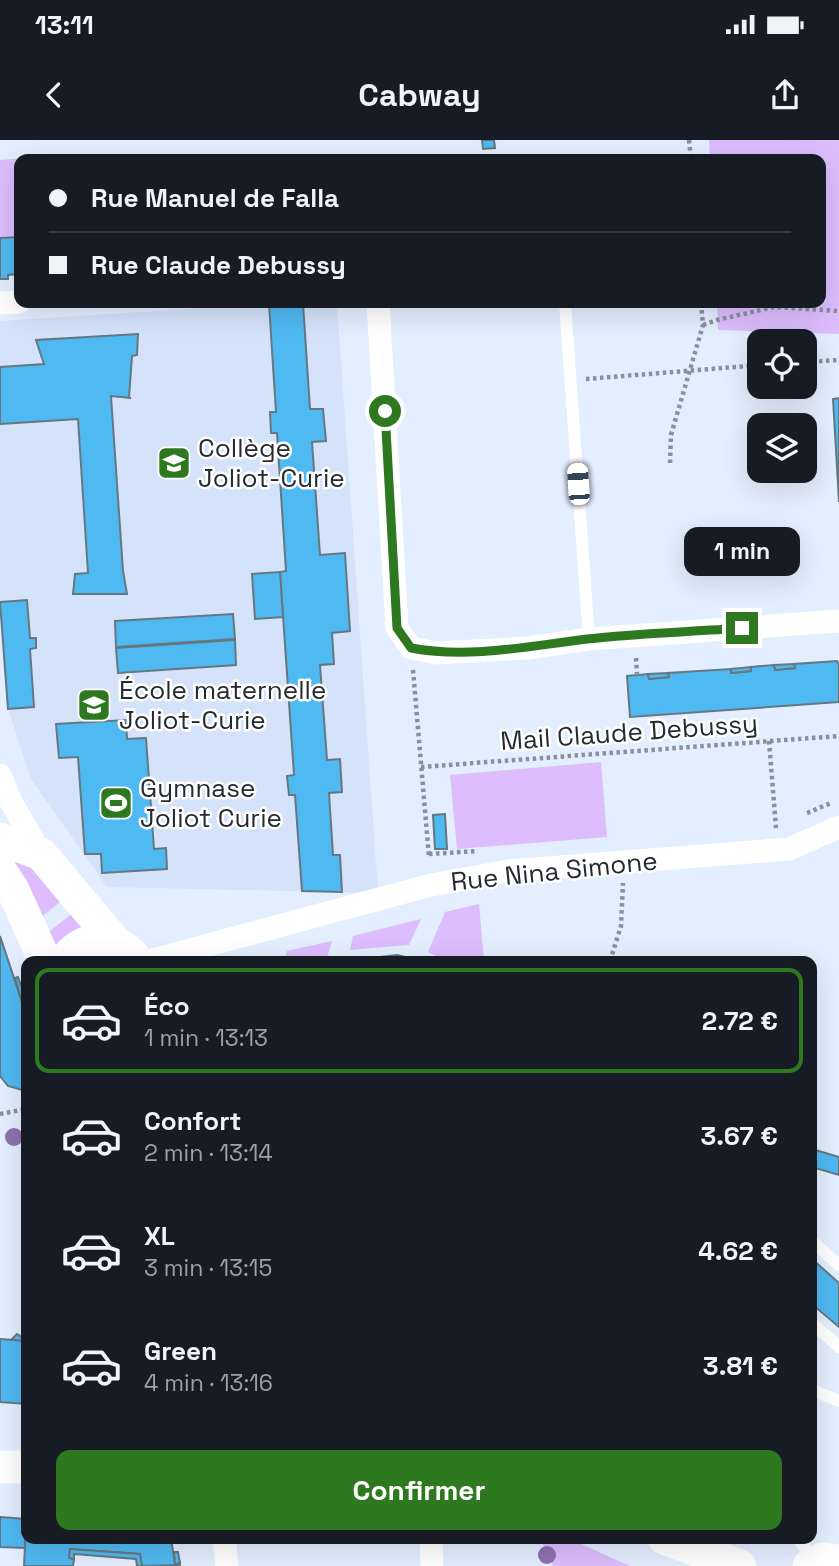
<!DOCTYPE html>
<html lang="fr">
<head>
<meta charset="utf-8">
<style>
  body { margin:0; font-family:"Space Grotesk",sans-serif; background:#242831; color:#f1f3f6; height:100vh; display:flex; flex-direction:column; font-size:26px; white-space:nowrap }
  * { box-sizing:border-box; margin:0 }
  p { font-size:23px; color:#9ea1a6 }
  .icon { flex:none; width:38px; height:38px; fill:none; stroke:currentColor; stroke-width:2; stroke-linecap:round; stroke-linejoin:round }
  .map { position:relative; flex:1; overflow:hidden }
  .drawer { position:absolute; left:21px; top:816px; width:796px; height:588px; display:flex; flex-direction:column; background:#171b24; border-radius:14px; box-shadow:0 7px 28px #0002 }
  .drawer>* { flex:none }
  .guide { position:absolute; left:14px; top:14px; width:812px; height:154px; border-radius:14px; box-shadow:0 7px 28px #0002; display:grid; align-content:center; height:154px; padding:0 35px; background:#171b24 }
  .buttons { position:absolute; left:747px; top:189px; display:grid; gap:14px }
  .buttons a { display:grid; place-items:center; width:70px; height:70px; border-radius:14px; background:#171b24; box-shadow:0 7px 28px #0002; font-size:35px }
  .end { position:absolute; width:32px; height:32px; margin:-16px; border:9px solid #2e7920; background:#fff; box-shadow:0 0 0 4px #fff }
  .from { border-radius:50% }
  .bubble { position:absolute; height:49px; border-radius:14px; background:#171b24; box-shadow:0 7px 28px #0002; font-size:23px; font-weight:800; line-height:49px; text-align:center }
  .car { position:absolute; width:21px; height:42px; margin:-21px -10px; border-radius:9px; box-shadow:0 0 5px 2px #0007; background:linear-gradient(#fff 24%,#345 0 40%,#fff 0 76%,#345 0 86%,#fff 0) }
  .guide b { display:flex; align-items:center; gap:24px; height:66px; font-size:26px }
  .guide b+b { border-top:2px solid #363941 }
  .guide i { width:18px; height:18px; background:#f1f3f6 }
  ul { padding:12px 0 0; list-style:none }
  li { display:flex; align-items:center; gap:21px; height:105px; margin:0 14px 10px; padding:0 21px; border:4px solid transparent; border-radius:14px }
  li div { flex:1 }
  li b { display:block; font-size:26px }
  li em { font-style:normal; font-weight:800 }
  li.on { border-color:#2e7920 }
  li>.icon { width:63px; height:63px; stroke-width:1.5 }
  .action { display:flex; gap:14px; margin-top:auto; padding:14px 35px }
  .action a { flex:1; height:80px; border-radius:14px; background:#2e7920; color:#fff; font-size:28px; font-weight:800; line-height:80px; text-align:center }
  .status { display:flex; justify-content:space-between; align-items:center; height:49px; padding:0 35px; background:#171b24; direction:ltr }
  .status svg { height:19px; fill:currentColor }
  header { display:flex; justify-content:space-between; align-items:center; height:91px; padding:0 35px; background:#171b24; font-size:32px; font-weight:800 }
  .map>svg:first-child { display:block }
  .built { fill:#d4e3fa }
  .green { fill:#ddbdfe }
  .building { fill:#4fb9f2; stroke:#677782; stroke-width:2 }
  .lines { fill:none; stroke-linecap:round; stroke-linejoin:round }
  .path { stroke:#88909c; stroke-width:4.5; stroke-dasharray:3.5 3.5; stroke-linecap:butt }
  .lane { stroke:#fff; stroke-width:12 }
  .street { stroke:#fff; stroke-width:23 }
  .secondary { stroke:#fff; stroke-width:33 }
  .tree { fill:#8f71b1 }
  .route { stroke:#2e7920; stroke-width:9 }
  .labels { text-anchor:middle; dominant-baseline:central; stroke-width:5; stroke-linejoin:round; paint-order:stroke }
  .poi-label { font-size:26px; fill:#262a30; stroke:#fff; text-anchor:start }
  .street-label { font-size:26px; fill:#262a30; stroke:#fff }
</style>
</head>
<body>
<div class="status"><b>13:11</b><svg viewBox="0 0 49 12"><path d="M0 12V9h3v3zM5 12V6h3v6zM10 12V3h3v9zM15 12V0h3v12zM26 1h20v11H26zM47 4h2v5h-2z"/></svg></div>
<header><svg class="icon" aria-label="back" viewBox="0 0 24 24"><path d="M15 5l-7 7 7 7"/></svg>Cabway<svg class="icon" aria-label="share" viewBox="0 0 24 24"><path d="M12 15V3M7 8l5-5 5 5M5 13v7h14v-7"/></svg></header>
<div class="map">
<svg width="839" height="1426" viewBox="0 0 839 1426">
  <rect width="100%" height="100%" fill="#e3eeff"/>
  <path class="built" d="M280,163H337L378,753L107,747L31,639L8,569L0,464V181Z"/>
  <g class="green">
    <path d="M709,0H839V194L718,190L717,163H821V19H710Z"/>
    <path d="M41,17V19H19V97L0,98V20Z"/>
    <path d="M601,622L607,697L457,709L450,635Z"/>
    <path d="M0,716L41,729L66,757L39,779Z"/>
    <path d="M479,764L484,821H446L428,812L445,772Z"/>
    <path d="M74,772L90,788L56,816L45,795Z"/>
    <path d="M421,779L409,805L350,810L353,796Z"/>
    <path d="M332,801L326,821H296L285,818L287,811Z"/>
    <path d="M542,1402L581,1404L630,1426H553Z"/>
  </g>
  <g class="building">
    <path d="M482,0H494L495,8L483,9Z"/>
    <path d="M19,97V134L8,135V139H0V98Z"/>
    <path d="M303,163L310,269H323L326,301L312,302L320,415L345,413L350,491L332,493L334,524L320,525L327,620L340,619L342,652L329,653L333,715H340L342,752L302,751L295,655H289L287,636L294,635L280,432L286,431L277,293H271L270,272H276L269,164Z"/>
    <path d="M138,194L137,215L132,216L129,258H131L111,256L123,431L127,454H73L75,434L88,433L78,279L0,284V227L44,224L36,200Z"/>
    <path d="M839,258V362L833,259Z"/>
    <path d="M280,432L283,477L255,479L252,434Z"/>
    <path d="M27,460L30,498H36V508L30,509L34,567L8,569L0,462Z"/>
    <path d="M233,474L235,499L116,507L115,481Z"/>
    <path d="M235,500L236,525L118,533L116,508Z"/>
    <path d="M837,521L839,525V562L630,577L627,536L648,534L649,539L669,537L668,533L731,529V533L751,531V527L774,525L775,530L795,528L794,524Z"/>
    <path d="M794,524L795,528L775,530L774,525Z"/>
    <path d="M751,527V531L731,533V529Z"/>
    <path d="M668,533L669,537L649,539L648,534Z"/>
    <path d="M126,580L127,599L146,598L154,709L166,708L167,729L102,733L101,714H85L78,617L59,618L56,584Z"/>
    <path d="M445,674L447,709H435L433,675Z"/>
    <path d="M0,796L26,874V948L22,950L8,946L0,936Z"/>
    <path d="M397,815L422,821H368L372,818Z"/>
    <path d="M18,837L25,857L21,859L15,838Z"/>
    <path d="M812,1009L839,1017V1035L812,1027Z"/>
    <path d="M812,1119L839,1143V1187L812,1164Z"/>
    <path d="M17,1194L22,1197V1201L11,1200Z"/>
    <path d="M0,1199L26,1201V1264L0,1262Z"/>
    <path d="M0,1377L26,1379L25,1408L0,1407Z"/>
    <path d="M26,1385V1398H171L175,1424L180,1423V1425L142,1426L140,1414L70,1409L69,1418L74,1419L73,1426H24Z"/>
    <path d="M70,1409L140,1414L142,1426H137L136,1419L74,1414V1419L69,1418Z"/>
    <path d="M174,1412H178L180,1423L175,1424Z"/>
  </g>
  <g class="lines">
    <g class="path">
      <path d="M689,0L691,19"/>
      <path d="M703,185L717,180L774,167L839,171"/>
      <path d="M805,222L839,220"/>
      <path d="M586,239L760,225"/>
      <path d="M670,323L671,295L703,185L701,163"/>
      <path d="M636,518L637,535"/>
      <path d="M413,530L429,717"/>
      <path d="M769,601L776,688"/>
      <path d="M421,627L839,596"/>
      <path d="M807,673L831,663"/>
      <path d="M429,714L478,711"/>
      <path d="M610,821L621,786L623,743"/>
      <path d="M0,974L26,969"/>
    </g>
    <g class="lane">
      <path d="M565,163L589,499"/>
      <path d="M812,1101L839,1125"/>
      <path d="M812,1183L839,1207"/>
      <path d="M812,1250L839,1261"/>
      <path d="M798,1398L814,1421"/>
    </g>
    <g class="street">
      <path d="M0,163L19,162"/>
      <path d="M378,163L397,488L411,508L436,513L528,508L589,499L839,481"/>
      <path d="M0,635L10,660L41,714"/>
      <path d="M149,821L431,745L508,731L789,709L839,687"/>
      <path d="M224,1398L227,1426"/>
      <path d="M431,1398L432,1426"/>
    </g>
    <g class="secondary">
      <path d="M0,699L41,714L116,803"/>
      <path d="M0,730L13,750L45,821"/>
      <path d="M65,821C81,793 120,795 137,821"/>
      <path d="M0,1327H26"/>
      <path d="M664,1398L740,1426"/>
      <path d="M809,1426L822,1419L839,1421"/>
    </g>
  </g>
  <g class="tree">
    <circle cx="14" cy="997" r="9"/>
    <circle cx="547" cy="1415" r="9"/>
  </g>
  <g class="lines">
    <path class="route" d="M385,271L397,488L411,508C469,519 530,506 587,499C638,493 690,492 742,488"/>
  </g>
  <defs>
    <symbol id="school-square" viewBox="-11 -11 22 22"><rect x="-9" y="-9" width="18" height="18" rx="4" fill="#2e7920" stroke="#fff"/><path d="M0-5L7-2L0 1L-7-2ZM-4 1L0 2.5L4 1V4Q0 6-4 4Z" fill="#fff"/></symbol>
    <symbol id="stadium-square" viewBox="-11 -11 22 22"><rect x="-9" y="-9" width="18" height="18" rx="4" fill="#2e7920" stroke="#fff"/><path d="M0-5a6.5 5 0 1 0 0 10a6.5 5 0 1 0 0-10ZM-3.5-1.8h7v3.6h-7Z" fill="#fff"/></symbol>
  </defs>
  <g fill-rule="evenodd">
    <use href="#school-square" x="155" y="304" width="38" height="38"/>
    <use href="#school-square" x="75" y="546" width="38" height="38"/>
    <use href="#stadium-square" x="97" y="644" width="38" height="38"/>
  </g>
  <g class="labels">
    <g class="poi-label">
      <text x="198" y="308">Collège<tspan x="198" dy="30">Joliot-Curie</tspan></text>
      <text x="119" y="550">École maternelle<tspan x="119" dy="30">Joliot-Curie</tspan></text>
      <text x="140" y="648">Gymnase<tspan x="140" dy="30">Joliot Curie</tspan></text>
    </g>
    <g class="street-label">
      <text transform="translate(629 592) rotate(-4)">Mail Claude Debussy</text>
      <text transform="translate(554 731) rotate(-6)">Rue Nina Simone</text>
    </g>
  </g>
</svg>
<div class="buttons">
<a><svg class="icon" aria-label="locate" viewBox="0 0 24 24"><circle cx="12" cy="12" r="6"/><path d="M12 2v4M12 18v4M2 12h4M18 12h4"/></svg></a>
<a><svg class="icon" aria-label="layers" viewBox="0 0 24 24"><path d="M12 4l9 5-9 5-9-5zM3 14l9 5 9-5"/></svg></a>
</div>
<i class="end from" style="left:385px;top:271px"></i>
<i class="end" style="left:742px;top:488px"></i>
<div class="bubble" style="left:684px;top:387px;width:116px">1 min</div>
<i class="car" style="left:578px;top:344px;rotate:356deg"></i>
<div class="guide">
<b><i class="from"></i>Rue Manuel de Falla</b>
<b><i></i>Rue Claude Debussy</b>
</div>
<section class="drawer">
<ul>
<li class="on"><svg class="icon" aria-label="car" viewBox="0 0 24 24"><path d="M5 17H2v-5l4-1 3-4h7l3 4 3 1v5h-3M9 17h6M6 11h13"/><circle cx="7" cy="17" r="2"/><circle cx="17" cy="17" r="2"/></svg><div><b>Éco</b><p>1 min · 13:13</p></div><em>2.72 €</em></li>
<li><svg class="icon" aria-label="car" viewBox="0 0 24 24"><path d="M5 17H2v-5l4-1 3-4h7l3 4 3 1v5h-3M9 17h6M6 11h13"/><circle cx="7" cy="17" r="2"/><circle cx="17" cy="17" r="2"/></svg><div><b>Confort</b><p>2 min · 13:14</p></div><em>3.67 €</em></li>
<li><svg class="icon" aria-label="car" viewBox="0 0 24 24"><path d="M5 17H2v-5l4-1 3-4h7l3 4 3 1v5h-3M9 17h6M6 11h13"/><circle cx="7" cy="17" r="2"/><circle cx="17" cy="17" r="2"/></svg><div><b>XL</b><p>3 min · 13:15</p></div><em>4.62 €</em></li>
<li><svg class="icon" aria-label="car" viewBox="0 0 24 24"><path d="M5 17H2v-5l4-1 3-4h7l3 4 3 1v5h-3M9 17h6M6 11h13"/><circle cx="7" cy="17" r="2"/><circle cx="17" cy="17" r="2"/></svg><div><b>Green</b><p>4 min · 13:16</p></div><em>3.81 €</em></li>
</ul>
<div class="action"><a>Confirmer</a></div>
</section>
</div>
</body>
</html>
